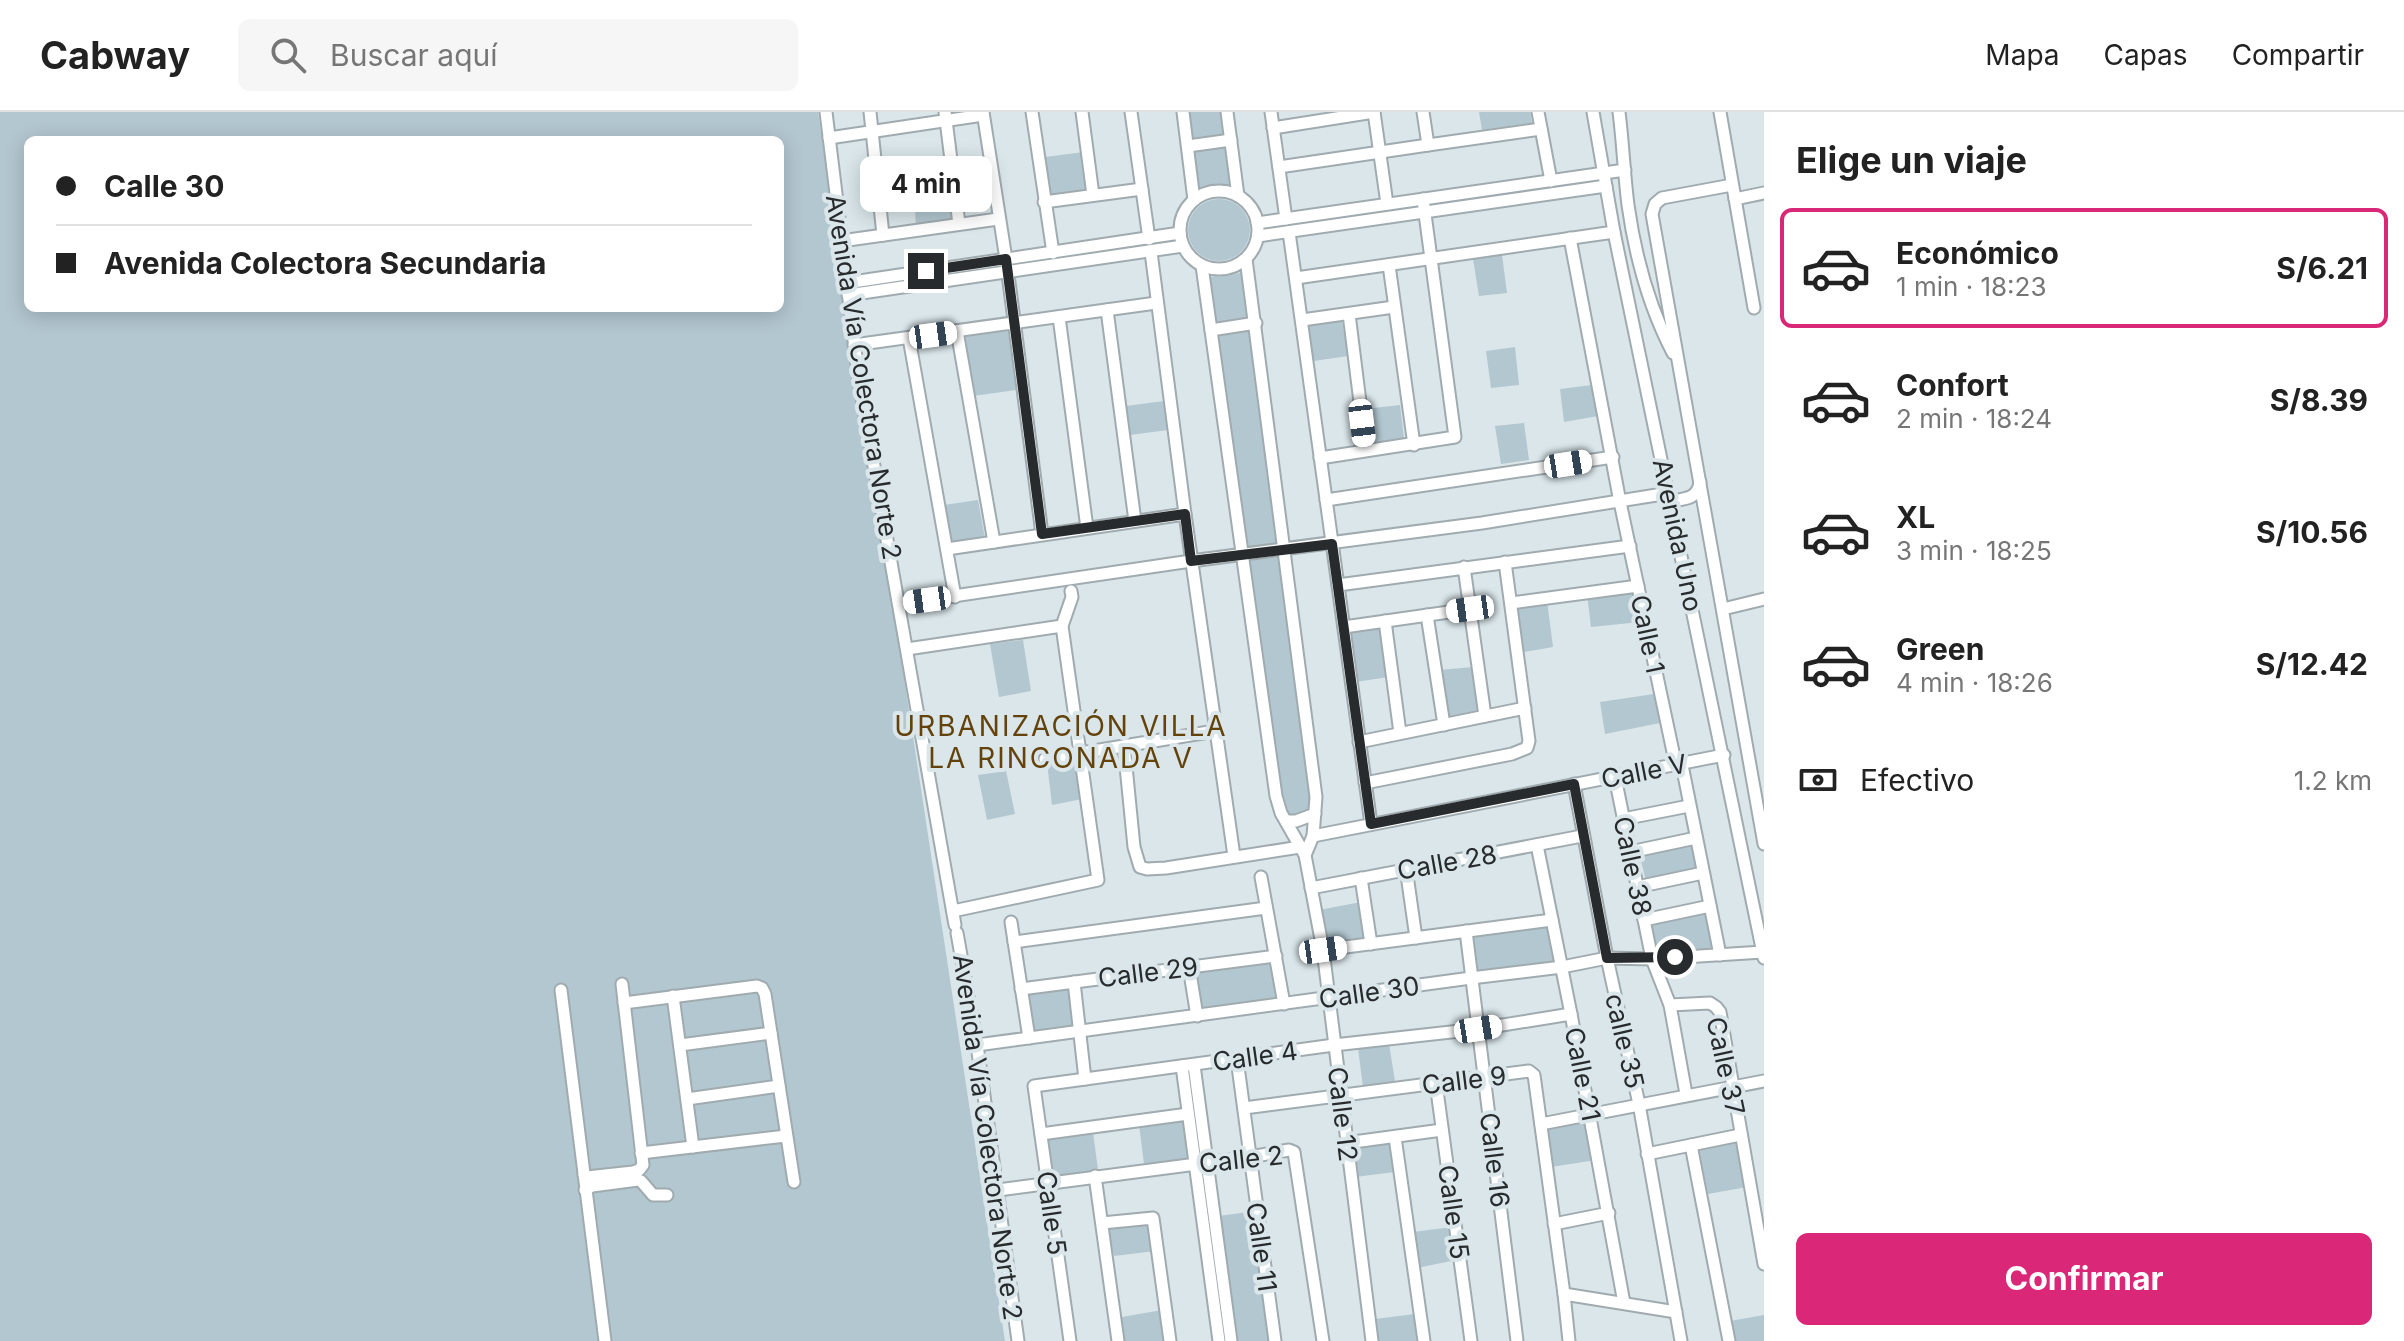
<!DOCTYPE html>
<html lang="es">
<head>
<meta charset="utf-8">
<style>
  body { margin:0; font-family:Inter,sans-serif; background:#f6f6f6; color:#222; height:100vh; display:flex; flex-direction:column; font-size:30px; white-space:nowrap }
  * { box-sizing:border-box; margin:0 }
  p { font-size:26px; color:#767676 }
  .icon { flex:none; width:44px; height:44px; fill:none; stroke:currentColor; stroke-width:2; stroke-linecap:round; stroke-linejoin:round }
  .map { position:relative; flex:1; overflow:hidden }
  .drawer { display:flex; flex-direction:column; background:#fff; width:640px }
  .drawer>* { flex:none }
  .top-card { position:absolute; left:24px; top:24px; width:760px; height:176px; border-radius:12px; box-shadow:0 4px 20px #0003; display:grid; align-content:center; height:176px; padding:0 32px; background:#fff }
  .end { position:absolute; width:36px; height:36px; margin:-18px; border:10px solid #272b2d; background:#fff; box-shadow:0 0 0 4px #fff }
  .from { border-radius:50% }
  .bubble { position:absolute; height:56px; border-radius:12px; background:#fff; box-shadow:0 4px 20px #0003; font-size:26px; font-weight:700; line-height:56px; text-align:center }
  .car { position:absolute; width:24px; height:48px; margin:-24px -12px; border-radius:10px; box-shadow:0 0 6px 2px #0007; background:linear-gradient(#fff 24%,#345 0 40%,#fff 0 76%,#345 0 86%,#fff 0) }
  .top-card b { display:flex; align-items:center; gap:28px; height:76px; font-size:30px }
  .top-card b+b { border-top:2px solid #e0e0e0 }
  .top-card i { width:20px; height:20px; background:#222 }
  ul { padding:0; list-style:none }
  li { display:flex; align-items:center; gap:24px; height:120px; margin:0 16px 12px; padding:0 16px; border:4px solid transparent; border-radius:12px }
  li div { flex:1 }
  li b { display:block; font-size:30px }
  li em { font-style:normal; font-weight:700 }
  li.selected { border-color:#db2777 }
  li>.icon { width:72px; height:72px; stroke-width:1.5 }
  h2 { padding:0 32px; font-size:36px; line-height:96px }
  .pay { display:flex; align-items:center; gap:20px; height:88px; padding:0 32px; font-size:30px }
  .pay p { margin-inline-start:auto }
  .cta { display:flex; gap:16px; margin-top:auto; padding:16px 32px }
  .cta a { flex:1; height:92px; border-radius:12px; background:#db2777; color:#fff; font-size:32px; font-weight:700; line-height:92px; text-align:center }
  header { display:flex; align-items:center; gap:48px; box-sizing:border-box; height:112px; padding:0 40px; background:#fff; border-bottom:2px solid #e0e0e0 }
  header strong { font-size:38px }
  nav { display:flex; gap:44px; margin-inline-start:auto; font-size:28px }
  .search { width:560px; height:72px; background:#f6f6f6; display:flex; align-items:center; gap:20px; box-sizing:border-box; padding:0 28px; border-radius:12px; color:#767676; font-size:30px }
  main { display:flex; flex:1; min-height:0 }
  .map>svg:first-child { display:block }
  .green { fill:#b3c7d0; fill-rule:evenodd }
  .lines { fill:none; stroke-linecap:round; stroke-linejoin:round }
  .minor-casing { stroke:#a0abb0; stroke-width:15 }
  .minor { stroke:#fff; stroke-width:11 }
  .route { stroke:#272b2d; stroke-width:10 }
  .labels { text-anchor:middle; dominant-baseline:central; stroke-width:8; stroke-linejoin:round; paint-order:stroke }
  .street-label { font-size:26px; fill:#272b2d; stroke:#dae6ea }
  .neighbourhood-label { font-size:28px; letter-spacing:2px; fill:#63430b; stroke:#dae6ea }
</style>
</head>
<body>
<header>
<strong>Cabway</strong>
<div class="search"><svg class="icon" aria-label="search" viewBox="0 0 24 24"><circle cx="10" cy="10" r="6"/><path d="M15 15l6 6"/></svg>Buscar aquí</div>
<nav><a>Mapa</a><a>Capas</a><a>Compartir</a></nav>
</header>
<main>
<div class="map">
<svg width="1764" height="1229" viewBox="0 0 1764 1229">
  <rect width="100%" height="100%" fill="#dae6ea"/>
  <g class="green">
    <path d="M0,0H818L1005,1229H0ZM28,28H780V196H28Z"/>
    <path d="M1187,0H1225L1227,15L1224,24L1193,28L1190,25Z"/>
    <path d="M1479,0H1530L1532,11L1482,18Z"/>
    <path d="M1223,33L1229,39L1233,79L1214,76L1197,83L1192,42L1194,38Z"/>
    <path d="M1084,40L1090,80L1051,85L1045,45Z"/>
    <path d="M953,75L957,110L916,116L914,79Z"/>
    <circle cx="1219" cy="118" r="31"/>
    <path d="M1502,143L1507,181L1479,184L1473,147Z"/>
    <path d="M1243,160L1248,208L1217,212L1209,165L1228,164Z"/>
    <path d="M1342,209L1348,244L1314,249L1308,214Z"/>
    <path d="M1250,217L1279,435L1247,437L1245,434L1217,225L1218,222Z"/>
    <path d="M1008,218L1016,278L973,284L962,225Z"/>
    <path d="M1515,235L1519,273L1491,276L1486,239Z"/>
    <path d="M1592,273L1598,304L1564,310L1560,277Z"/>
    <path d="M1164,289L1168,318L1130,323L1126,294Z"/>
    <path d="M1400,293L1404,326L1370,331L1365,297Z"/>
    <path d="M1524,311L1529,348L1501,352L1495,314Z"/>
    <path d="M978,388L985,426L951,431L944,393Z"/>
    <path d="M1275,442L1280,444L1314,684L1310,695L1303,705L1289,704L1281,694L1247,449L1249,446Z"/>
    <path d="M1633,476L1640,510L1591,515L1587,482Z"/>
    <path d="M1547,489L1553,535L1524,540L1517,493Z"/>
    <path d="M1380,514L1389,565L1355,570L1348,521L1351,517Z"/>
    <path d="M1023,528L1031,579L999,585L990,532Z"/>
    <path d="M1474,555L1480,599L1447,607L1439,558Z"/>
    <path d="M1654,582L1660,611L1605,622L1600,590Z"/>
    <path d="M1077,646L1082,687L1052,693L1047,651Z"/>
    <path d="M1006,659L1015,702L987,708L978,663Z"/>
    <path d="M1694,729L1702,759L1646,769L1639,741Z"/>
    <path d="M1361,790L1366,826L1364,829L1327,834L1319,798Z"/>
    <path d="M1709,797L1718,836L1655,839L1648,808Z"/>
    <path d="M1547,811L1556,852L1476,863L1469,824Z"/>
    <path d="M1272,850L1279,886L1277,888L1203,899L1200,896L1194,863L1197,859Z"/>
    <path d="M1066,876L1069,878L1074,915L1033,922L1025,883L1028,880Z"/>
    <path d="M1389,932L1395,969L1363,975L1358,936Z"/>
    <path d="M1183,1007L1186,1008L1191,1044L1189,1047L1144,1052L1139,1013Z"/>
    <path d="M1586,1008L1596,1048L1551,1055L1546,1018L1549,1015Z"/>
    <path d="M1093,1020L1098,1058L1052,1065L1046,1027Z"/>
    <path d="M1738,1027L1747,1075L1708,1082L1699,1036Z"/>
    <path d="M1392,1028L1395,1060L1355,1065L1352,1035Z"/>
    <path d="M1255,1099L1272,1229H1235L1219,1104Z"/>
    <path d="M1149,1108L1155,1139L1114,1144L1108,1117L1111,1113Z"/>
    <path d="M1452,1115L1456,1148L1417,1156L1413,1120Z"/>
    <path d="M1162,1198L1166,1229H1124L1122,1205Z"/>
    <path d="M1415,1202L1419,1229H1377L1375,1207Z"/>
    <path d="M1764,1203V1229H1733L1730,1209Z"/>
  </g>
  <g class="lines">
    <defs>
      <g id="minor">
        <path d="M826,0L859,269L955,813"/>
        <path d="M870,0L883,123"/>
        <path d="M945,0L959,112"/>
        <path d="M983,0L1006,147L1042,422"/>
        <path d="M1032,0L1053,141"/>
        <path d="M1082,0L1093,83"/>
        <path d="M1131,0L1149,127"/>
        <path d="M1183,0L1194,88"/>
        <path d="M1227,0L1238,84"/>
        <path d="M1271,0L1286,107"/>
        <path d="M1374,0L1387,92"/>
        <path d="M1423,0L1428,33L1541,17"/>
        <path d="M1538,0L1551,69"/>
        <path d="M1593,0L1614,120L1764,846"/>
        <path d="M1619,0C1623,31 1624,62 1628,93C1635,143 1650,197 1673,241"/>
        <path d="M1720,0L1754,196"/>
        <path d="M1273,16L1374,0"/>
        <path d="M829,26L983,3"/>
        <path d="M1188,34L1231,28"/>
        <path d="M1279,55L1428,33"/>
        <path d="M1732,73L1662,86L1655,92L1652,102L1764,732"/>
        <circle cx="1219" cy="118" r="39"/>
        <path d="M1735,87L1764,81"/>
        <path d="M1044,90L1142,77"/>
        <path d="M1257,111L1625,58"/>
        <path d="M1289,120L1371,712"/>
        <path d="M1258,124L1606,74"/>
        <path d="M1570,126L1620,390L1676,654"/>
        <path d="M841,129L998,107"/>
        <path d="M1151,140L1185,402L1234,744"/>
        <path d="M1246,147L1316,685L1313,724L1305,743"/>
        <path d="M1389,153L1414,333"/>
        <path d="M1202,154L1276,684L1281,701L1305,743L1323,838L1372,1229"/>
        <path d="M1296,166L1614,120"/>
        <path d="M846,171L1180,121"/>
        <path d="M848,183L1183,134"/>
        <path d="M1107,198L1135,409"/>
        <path d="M1349,202L1366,338"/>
        <path d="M1059,205L1087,416"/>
        <path d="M1302,208L1394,195"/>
        <path d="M1211,218L1256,211"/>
        <path d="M957,219L994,430"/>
        <path d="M909,226L955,485"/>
        <path d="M854,233L1156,191"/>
        <path d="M1320,346L1455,325L1423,87"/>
        <path d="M1326,388L1613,345"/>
        <path d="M1671,389C1685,387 1698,387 1700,370"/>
        <path d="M947,437L1185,402"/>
        <path d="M1464,455L1485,604"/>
        <path d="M1338,473L1630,434"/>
        <path d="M1511,491L1638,474"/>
        <path d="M899,492L1191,449L1482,411L1669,381"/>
        <path d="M1723,497L1764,487"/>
        <path d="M1427,503L1444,613"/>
        <path d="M1385,509L1400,621"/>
        <path d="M1344,515L1470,497"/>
        <path d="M907,537L1062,514"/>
        <path d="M1359,630L1525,596"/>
        <path d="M1124,634L1134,735L1140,755L1147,757L1166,756L1300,735"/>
        <path d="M1045,647L1215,619"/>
        <path d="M1682,653L1720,843"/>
        <path d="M1615,665L1652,847L1670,893L1686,982"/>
        <path d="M1365,671L1512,642L1527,636L1529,629L1505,450"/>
        <path d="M1574,672L1607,846L1639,992L1681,1229"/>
        <path d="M1623,707L1689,694"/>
        <path d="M1286,709H1296L1315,702"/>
        <path d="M1313,724L1724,643"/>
        <path d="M1537,733L1571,902L1624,1191"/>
        <path d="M1630,740L1696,726"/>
        <path d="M1406,756L1416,826"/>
        <path d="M1261,765L1284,892"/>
        <path d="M1361,766L1371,832"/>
        <path d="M1637,775L1703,761"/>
        <path d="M1311,776L1582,724"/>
        <path d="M953,799L1098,768L1062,514L1072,485L1071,479"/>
        <path d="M1644,808L1710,794"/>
        <path d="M1011,810L1029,926"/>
        <path d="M1466,819L1517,1229"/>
        <path d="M957,821L977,933L1018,1229"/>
        <path d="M1014,830L1266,796"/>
        <path d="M1323,838L1552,808"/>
        <path d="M1189,855L1197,904"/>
        <path d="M1074,870L1085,967"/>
        <path d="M1021,877L1276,844"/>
        <path d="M561,878L605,1229"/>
        <path d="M673,884L693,1035"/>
        <path d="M624,891L757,874L762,876L765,882L794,1070"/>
        <path d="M1670,893L1710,891L1716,895L1720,900L1764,1152"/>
        <path d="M680,933L771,921"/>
        <path d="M977,933L1471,866L1562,855L1607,846L1652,847L1763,840"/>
        <path d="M1237,947L1275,1229"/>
        <path d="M1194,953L1231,1229"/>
        <path d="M1182,954L1219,1229"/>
        <path d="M1436,971L1471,1229"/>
        <path d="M687,987L779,974"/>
        <path d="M1244,996L1529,959L1534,963L1564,1182L1569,1229"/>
        <path d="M1541,1012L1764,969"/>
        <path d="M1041,1022L1188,1002"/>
        <path d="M1395,1025L1424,1229"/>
        <path d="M1346,1031L1442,1018"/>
        <path d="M1691,1033L1729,1229"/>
        <path d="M641,1041L786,1024"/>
        <path d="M1647,1042L1740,1023"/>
        <path d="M584,1063L587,1065L633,1060L639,1058L643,1053L622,872"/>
        <path d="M1095,1064L1118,1229"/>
        <path d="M585,1078L592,1074L638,1068L641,1069L653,1083H667"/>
        <path d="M998,1078L1250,1045L1289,1038L1294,1040L1323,1229"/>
        <path d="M1102,1111L1153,1106L1170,1229"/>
        <path d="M1554,1112L1609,1101"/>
        <path d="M1564,1182L1676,1200"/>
        <path d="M1070,1229L1034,974L1334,933L1478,917L1571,902"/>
      </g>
    </defs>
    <use href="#minor" class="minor-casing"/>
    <use href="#minor" class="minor"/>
  </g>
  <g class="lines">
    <path class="route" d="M926,159L1006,147L1042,422L1185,402L1191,449L1332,432L1371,712L1574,672L1607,846L1675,845"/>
  </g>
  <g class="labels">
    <g class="street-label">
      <text transform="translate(864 265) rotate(81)">Avenida Vía Colectora Norte 2</text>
      <text transform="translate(1678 423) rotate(78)">Avenida Uno</text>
      <text transform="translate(1648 522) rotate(78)">Calle 1</text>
      <text transform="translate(1644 659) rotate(-11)">Calle V</text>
      <text transform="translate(1447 750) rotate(-10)">Calle 28</text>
      <text transform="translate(1633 754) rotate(78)">Calle 38</text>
      <text transform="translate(1148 860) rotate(-7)">Calle 29</text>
      <text transform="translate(1369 880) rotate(-8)">Calle 30</text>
      <text transform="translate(1625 929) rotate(77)">calle 35</text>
      <text transform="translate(1255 944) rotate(-8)">Calle 4</text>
      <text transform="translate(1726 954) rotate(78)">Calle 37</text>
      <text transform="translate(1583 962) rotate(79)">Calle 21</text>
      <text transform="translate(1464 968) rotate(-7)">Calle 9</text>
      <text transform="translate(1343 1002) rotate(83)">Calle 12</text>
      <text transform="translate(988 1025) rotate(82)">Avenida Vía Colectora Norte 2</text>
      <text transform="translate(1241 1047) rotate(-6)">Calle 2</text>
      <text transform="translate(1495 1048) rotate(83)">Calle 16</text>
      <text transform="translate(1454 1100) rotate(82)">Calle 15</text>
      <text transform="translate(1052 1101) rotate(82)">Calle 5</text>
      <text transform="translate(1262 1135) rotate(82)">Calle 11</text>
    </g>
    <g class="neighbourhood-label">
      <text x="1061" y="614">URBANIZACIÓN VILLA<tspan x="1061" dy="32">LA RINCONADA V</tspan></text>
    </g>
  </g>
</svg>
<i class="end from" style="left:1675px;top:845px"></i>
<i class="end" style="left:926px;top:159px"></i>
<div class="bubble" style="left:860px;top:44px;width:132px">4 min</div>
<i class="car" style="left:933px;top:223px;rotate:82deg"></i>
<i class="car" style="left:1362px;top:311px;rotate:173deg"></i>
<i class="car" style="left:1568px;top:352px;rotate:81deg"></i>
<i class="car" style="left:927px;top:488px;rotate:262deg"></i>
<i class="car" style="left:1470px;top:497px;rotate:262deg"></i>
<i class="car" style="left:1323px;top:838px;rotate:82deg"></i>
<i class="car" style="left:1478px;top:917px;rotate:81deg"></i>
<div class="top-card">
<b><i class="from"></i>Calle 30</b>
<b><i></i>Avenida Colectora Secundaria</b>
</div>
</div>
<section class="drawer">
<h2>Elige un viaje</h2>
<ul>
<li class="selected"><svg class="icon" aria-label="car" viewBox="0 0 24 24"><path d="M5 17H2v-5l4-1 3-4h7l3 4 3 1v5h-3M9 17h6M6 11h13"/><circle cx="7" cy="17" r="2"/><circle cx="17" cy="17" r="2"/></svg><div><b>Económico</b><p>1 min · 18:23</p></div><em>S/6.21</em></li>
<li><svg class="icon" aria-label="car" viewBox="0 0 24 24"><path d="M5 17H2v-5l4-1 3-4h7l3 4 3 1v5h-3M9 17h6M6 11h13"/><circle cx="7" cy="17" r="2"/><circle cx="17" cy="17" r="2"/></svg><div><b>Confort</b><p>2 min · 18:24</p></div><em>S/8.39</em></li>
<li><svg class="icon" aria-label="car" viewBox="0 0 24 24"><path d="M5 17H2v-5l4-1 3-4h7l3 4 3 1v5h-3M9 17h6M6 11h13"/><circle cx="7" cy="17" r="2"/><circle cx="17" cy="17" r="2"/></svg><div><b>XL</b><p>3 min · 18:25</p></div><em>S/10.56</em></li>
<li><svg class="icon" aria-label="car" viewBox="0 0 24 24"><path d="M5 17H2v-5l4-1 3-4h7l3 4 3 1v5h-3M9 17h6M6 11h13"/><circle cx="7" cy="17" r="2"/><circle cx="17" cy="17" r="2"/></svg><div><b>Green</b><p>4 min · 18:26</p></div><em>S/12.42</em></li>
</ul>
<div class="pay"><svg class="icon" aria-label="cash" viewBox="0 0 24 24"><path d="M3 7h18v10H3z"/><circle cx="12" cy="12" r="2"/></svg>Efectivo<p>1.2 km</p></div>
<div class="cta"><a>Confirmar</a></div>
</section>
</main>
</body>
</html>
